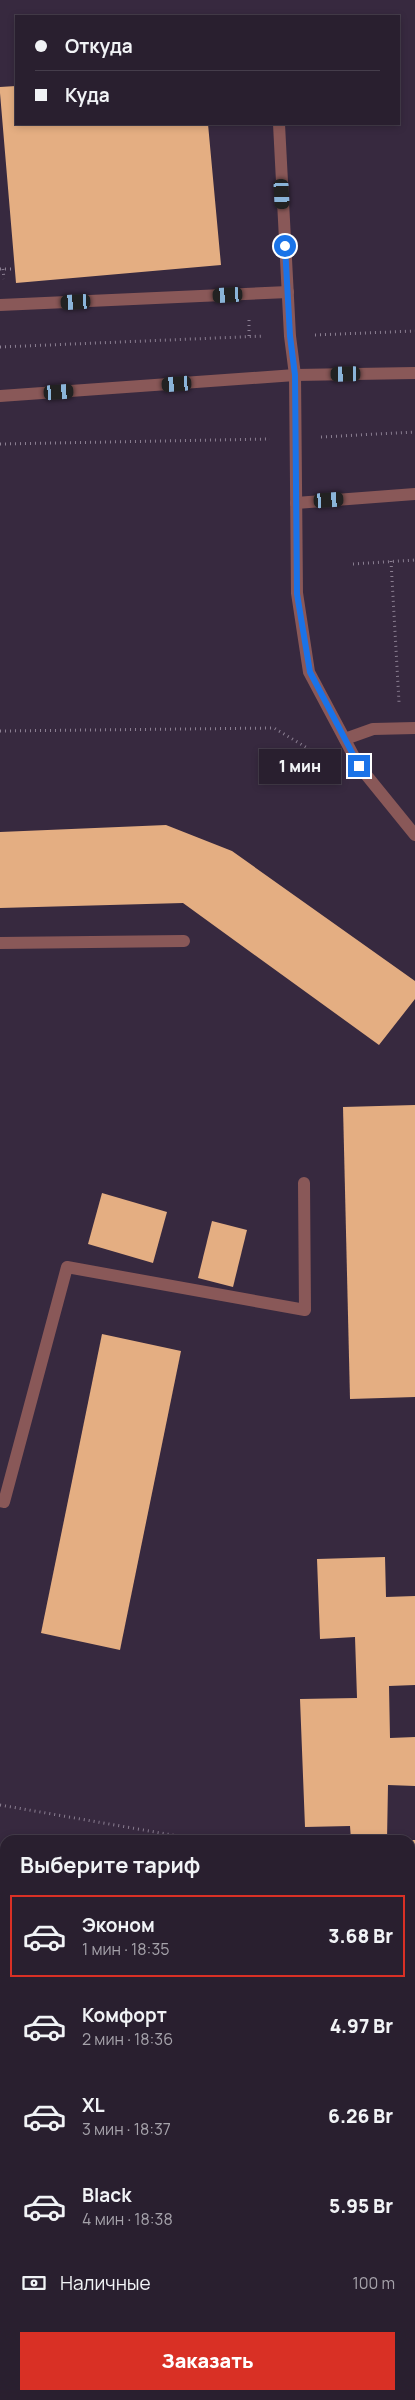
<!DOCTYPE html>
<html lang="ru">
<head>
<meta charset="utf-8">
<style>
  body { margin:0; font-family:Manrope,sans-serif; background:#352c3b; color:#f1f3f6; height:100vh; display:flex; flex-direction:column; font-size:19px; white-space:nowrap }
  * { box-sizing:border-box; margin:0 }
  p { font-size:16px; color:#a5a2aa }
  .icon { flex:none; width:28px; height:28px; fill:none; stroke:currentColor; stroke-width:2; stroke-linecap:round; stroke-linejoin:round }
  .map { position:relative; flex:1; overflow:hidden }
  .details { position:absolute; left:0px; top:1835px; width:415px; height:565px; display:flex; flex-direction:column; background:#291f2f; border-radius:15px 15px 0 0; box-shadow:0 2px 8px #0003,0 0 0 1px #453d4b }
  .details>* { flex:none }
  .guide { position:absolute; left:15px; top:15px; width:385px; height:110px; border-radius:0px; box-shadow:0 2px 8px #0003,0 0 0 1px #453d4b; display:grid; align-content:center; height:110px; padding:0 20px; background:#291f2f }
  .end { position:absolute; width:22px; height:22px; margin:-11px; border:6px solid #1a73e8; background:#fff; box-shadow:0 0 0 2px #fff }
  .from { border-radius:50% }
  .bubble { position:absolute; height:35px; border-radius:0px; background:#291f2f; box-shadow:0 2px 8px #0003,0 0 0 1px #453d4b; font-size:16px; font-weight:800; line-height:35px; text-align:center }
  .car { position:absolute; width:15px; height:30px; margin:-15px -8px; border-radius:6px; box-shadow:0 0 4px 1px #0007; background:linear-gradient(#222 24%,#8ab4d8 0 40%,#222 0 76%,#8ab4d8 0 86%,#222 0) }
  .guide b { display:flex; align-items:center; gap:18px; height:48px; font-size:19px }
  .guide b+b { border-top:1px solid #453d4b }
  .guide i { width:12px; height:12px; background:#f1f3f6 }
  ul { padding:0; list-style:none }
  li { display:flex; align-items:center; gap:15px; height:82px; margin:0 10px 8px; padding:0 10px; border:2px solid transparent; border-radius:0px }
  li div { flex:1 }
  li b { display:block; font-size:19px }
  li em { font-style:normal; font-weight:800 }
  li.current { border-color:#d93025 }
  li>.icon { width:45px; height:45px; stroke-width:1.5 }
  h2 { padding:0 20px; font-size:22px; line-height:60px }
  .pay { display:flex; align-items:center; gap:12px; height:55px; padding:0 20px; font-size:19px }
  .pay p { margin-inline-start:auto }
  .button { display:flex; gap:10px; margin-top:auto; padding:10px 20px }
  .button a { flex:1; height:58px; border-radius:0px; background:#d93025; color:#fff; font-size:20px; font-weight:800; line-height:58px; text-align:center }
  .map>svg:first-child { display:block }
  .building { fill:#e4ae82 }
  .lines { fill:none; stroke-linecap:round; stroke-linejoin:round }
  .path { stroke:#8a7e91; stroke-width:3; stroke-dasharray:1 4; stroke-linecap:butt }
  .service { stroke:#895858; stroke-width:12 }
  .minor { stroke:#895858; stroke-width:12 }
  .route { stroke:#1a73e8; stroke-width:6 }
</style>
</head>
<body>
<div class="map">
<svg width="415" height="2400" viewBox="0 0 415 2400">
  <rect width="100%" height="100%" fill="#37293f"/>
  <g class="building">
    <path d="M16,86V124H208L221,265L16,283L0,93V87Z"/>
    <path d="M166,825L232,851L415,981V999L379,1045L183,903L0,908V832Z"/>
    <path d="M415,1105V1397L350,1399L343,1107Z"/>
    <path d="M102,1193L167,1212L153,1263L88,1244Z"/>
    <path d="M212,1221L247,1230L233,1287L198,1278Z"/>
    <path d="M102,1334L181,1351L120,1650L41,1633Z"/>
    <path d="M385,1557L386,1597L415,1596V1685L389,1686L390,1738L415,1737V1786L388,1785L387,1840H351L350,1826L305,1827L300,1699L357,1698L355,1637L320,1639L317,1559Z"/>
    <rect x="410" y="1840" width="5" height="72"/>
    <rect x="410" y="2264" width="5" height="84"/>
    <path d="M82,2395H155L154,2400H81Z"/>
  </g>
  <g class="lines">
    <g class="path">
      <path d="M0,269H15"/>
      <path d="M3,269L4,279"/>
      <path d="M249,320V336"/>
      <path d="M315,335L415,331"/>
      <path d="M0,347L264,336"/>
      <path d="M321,437L415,432"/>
      <path d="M0,444L270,439"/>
      <path d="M391,561L399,702"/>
      <path d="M353,564L415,560"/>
      <path d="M0,731L274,728L324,758"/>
      <path d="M0,1805L201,1840"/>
      <path d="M410,2194L415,2195"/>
    </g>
    <g class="service">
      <path d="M279,124L290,336L295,375L297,593L309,672L359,766L415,835"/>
      <path d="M0,305L288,292"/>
      <path d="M296,503L415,494"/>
      <path d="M345,739L373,729L415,728"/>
      <path d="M0,943L184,941"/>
      <path d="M0,1501L4,1502L67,1267L305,1310L304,1183"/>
      <path d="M410,2375H415"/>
      <path d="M226,2400L228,2395"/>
    </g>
    <path class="minor" d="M0,396L295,375L415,373"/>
  </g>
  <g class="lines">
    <path class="route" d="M285,246L290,336L295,375L297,594L310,672L359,766"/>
  </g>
</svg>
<i class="end from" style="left:285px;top:246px"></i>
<i class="end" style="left:359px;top:766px"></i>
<div class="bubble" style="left:259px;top:749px;width:82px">1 мин</div>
<i class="car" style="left:282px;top:194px;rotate:177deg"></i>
<i class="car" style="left:228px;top:295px;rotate:267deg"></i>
<i class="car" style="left:76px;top:302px;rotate:267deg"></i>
<i class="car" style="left:346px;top:374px;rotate:269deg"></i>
<i class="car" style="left:177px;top:384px;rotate:266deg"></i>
<i class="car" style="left:59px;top:392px;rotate:86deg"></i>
<i class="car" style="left:329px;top:500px;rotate:86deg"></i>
<div class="guide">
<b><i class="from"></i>Откуда</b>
<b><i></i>Куда</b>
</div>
<section class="details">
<h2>Выберите тариф</h2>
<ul>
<li class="current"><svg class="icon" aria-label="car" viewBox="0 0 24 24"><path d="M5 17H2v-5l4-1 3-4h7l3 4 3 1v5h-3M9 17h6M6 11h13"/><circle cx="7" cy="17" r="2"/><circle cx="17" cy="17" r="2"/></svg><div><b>Эконом</b><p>1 мин · 18:35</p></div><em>3.68 Br</em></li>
<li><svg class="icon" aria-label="car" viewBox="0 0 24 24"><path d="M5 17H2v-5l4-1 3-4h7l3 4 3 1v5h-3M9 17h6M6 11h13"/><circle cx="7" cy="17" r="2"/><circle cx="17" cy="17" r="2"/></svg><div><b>Комфорт</b><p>2 мин · 18:36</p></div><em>4.97 Br</em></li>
<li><svg class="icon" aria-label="car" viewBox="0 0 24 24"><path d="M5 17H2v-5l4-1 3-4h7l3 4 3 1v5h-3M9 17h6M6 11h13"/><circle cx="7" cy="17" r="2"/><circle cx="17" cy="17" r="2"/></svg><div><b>XL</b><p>3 мин · 18:37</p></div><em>6.26 Br</em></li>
<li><svg class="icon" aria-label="car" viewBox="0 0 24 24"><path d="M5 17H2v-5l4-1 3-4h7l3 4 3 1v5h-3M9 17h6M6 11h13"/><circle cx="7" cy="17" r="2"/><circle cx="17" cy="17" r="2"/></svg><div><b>Black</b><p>4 мин · 18:38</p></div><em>5.95 Br</em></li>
</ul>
<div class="pay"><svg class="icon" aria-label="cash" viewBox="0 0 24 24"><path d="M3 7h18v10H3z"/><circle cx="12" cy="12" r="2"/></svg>Наличные<p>100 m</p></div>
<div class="button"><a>Заказать</a></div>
</section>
</div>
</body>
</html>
